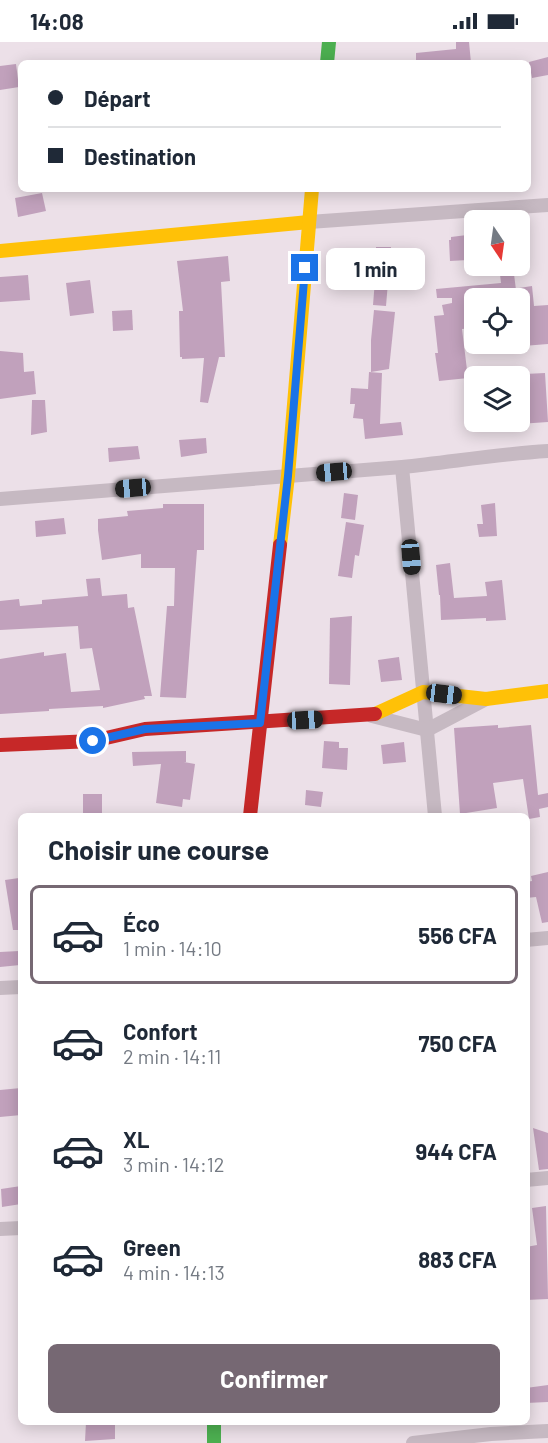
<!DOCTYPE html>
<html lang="fr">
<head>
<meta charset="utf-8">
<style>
  body { margin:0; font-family:Barlow,sans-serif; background:#f2f2f3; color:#1f2937; height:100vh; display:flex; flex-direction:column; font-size:22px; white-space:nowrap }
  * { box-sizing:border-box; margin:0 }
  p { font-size:20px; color:#747a83 }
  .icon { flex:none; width:33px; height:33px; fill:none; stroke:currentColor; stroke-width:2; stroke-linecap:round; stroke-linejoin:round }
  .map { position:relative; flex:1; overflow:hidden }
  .drawer { position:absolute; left:18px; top:771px; width:512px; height:612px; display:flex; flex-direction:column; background:#fff; border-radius:9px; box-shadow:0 3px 15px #0003 }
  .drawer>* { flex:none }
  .banner { position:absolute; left:18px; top:18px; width:513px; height:132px; border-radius:9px; box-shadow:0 3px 15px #0003; display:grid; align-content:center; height:132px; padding:0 30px; background:#fff }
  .needle { width:39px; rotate:167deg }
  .fabs { position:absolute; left:464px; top:168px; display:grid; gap:12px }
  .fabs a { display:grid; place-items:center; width:66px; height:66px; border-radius:9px; background:#fff; box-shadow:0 3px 15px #0003; font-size:30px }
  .end { position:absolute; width:27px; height:27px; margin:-14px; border:8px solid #1a73e8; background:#fff; box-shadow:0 0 0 3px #fff }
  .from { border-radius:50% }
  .bubble { position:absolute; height:42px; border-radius:9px; background:#fff; box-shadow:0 3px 15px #0003; font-size:20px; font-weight:700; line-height:42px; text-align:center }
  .car { position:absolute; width:18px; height:36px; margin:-18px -9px; border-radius:8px; box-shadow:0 0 4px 2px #0007; background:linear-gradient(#222 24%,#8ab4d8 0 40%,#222 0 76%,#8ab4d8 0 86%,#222 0) }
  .banner b { display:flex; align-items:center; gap:21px; height:57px; font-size:22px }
  .banner b+b { border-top:2px solid #e0e1e3 }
  .banner i { width:15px; height:15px; background:#1f2937 }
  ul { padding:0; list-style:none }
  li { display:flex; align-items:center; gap:18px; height:99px; margin:0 12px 9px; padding:0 18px; border:3px solid transparent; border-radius:9px }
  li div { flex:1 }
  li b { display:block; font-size:22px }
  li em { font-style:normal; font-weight:700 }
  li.active { border-color:#766873 }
  li>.icon { width:54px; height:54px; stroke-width:1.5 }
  h2 { padding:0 30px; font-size:27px; line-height:72px }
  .action { display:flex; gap:12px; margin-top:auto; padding:12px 30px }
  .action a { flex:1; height:69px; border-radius:9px; background:#766873; color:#fff; font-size:24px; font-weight:700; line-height:69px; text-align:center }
  .status { display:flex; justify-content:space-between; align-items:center; height:42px; padding:0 30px; background:#fff; direction:ltr }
  .status svg { height:16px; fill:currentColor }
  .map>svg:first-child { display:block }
  .building { fill:#c1a1bc }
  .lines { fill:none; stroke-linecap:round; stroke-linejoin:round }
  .street { stroke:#c6b9c2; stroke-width:14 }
  .fast { stroke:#4caf50; stroke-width:14 }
  .slow { stroke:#ffc107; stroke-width:14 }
  .jam { stroke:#c62828; stroke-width:14 }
  .route { stroke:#1a73e8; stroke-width:8 }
</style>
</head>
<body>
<div class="status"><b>14:08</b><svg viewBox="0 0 49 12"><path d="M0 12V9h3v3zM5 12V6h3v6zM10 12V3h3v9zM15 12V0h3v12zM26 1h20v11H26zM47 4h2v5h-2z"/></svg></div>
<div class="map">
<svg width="548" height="1401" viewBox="0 0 548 1401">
  <rect width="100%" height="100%" fill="#ece0e8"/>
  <g class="building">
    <path d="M456,0H469L471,21H416V11L456,7Z"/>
    <path d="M548,15V33L532,36L529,20Z"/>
    <path d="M16,22L19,45L0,48V24Z"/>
    <path d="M42,151L46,169L18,175L15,156Z"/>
    <path d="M467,193L468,218L450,219L449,198H451V195Z"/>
    <path d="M376,205H391L386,264L373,263L375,238H369L370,216H376Z"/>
    <path d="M228,214L230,239L221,240L225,315H219L208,361L200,360L204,316L182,317V315H180L179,269H183L177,219Z"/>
    <path d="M499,224H513L517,256H503L502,254L474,256V286L462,287L468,336L439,339L435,311H438L434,274L444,273L442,263L452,261V256H437L436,247L501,241Z"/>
    <path d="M28,233L30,258L0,260V235Z"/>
    <path d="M90,238L94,271L70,274L66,241Z"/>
    <path d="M532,244L534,264L548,263V302L523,304L522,281H519V246Z"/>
    <path d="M132,268L133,288L113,289L112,269Z"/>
    <path d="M374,268L395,270L389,327L371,330V298Z"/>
    <path d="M0,309L23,311L24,330L34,329L36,352L0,357Z"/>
    <path d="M369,330L382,331L380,382L401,380L403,393L365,397L363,377L353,376L355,362H350L351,346L368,347Z"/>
    <path d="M545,331L548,380L519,382V365L526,364L525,332Z"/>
    <path d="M32,358H45L47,390L31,393Z"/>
    <path d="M206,396L207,411L181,415L179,398Z"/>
    <path d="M138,404L140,417L109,420L108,406Z"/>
    <path d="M344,451L358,453L355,478L341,476Z"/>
    <path d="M495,461L497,494L479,495L477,482H483L481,463Z"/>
    <path d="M163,462H204V508H197L186,656L160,655L167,564H174L175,526H141V512L102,518L98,488V477L128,474L127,469L163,466Z"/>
    <path d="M64,476L66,492L36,495L35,479Z"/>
    <path d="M346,480L364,483L359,514L355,513L352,536L338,534Z"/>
    <path d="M450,521L454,556L487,554L485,540L502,538L506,578L486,579V576L441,578L440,553H439L436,523Z"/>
    <path d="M100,536L102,554L127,552L128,566L134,565L152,654H144L145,657L103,666V664L49,667V669L0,672V617L44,610V614L66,611L71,650L100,648L92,606L80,607L78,584L0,588V559L19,557L20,564L42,562V558L88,554L86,537Z"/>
    <path d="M352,574L350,643L329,642L330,576Z"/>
    <path d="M399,615L402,638L381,640L378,618Z"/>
    <path d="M498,683V686L531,683L538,753L548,751V765L539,767L540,775L529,777L523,737L493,741L497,766L460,772L454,686Z"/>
    <path d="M324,699L339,700V706H348L347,728L322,726Z"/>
    <path d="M404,700L406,720L383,722L381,703Z"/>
    <path d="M186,709V720H184L195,722L190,758L183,757L182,765L156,761L161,722L133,724L132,710Z"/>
    <path d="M306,748L323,750L321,765L305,763Z"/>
    <path d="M83,752H102V774L83,773Z"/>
    <path d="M548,830V880L542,881L536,855L526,856V840L532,839L531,834Z"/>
    <path d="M19,836L21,849V888H13L5,838Z"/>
    <path d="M19,909L20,923L0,925V910Z"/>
    <path d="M21,1046V1073L0,1075V1048Z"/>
    <path d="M533,1086L548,1091V1127L539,1128Z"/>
    <path d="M21,1144V1162L2,1165L1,1147Z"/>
    <path d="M546,1164L548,1257L526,1258V1205L537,1203L532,1166Z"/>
    <path d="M548,1343V1360L526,1361V1346Z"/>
    <path d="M86,1380H115V1397L85,1399Z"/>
  </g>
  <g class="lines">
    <g class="street">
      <path d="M309,180L548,163"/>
      <path d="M402,425L435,774"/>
      <path d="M0,457L402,425C451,420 499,412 548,409"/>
      <path d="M372,674L427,688L486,657"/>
      <path d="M526,898L548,896"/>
      <path d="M0,946L21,945"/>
      <path d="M526,1138L548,1136"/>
      <path d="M0,1187L21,1186"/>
      <path d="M413,1401L491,1392L548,1389"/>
    </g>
    <g class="fast">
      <path d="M327,21L329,0"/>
      <path d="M214,1380V1401"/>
    </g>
    <g class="slow">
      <path d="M0,209L309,180"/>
      <path d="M280,503L288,434L312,147"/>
      <path d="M375,672L423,650L486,657L548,649"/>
    </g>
    <g class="jam">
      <path d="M0,703L93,699L145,687L375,672"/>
      <path d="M250,774L280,503"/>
    </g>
  </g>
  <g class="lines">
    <path class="route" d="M93,699L145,687L260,681L288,434L305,226"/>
  </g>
</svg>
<div class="fabs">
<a><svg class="needle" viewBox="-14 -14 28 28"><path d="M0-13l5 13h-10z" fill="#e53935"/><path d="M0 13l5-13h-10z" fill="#747a83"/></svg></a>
<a><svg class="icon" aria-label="locate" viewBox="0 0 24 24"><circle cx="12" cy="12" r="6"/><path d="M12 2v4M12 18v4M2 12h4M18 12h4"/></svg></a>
<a><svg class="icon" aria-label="layers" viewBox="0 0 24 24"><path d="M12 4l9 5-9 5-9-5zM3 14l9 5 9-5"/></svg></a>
</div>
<i class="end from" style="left:93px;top:699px"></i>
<i class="end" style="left:305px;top:226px"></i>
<div class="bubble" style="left:326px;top:206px;width:99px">1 min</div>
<i class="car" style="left:334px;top:430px;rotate:265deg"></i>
<i class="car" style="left:133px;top:446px;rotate:265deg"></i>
<i class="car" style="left:411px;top:515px;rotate:175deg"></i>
<i class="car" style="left:444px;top:652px;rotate:97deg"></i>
<i class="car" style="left:305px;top:678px;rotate:87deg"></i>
<div class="banner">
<b><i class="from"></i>Départ</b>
<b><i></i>Destination</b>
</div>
<section class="drawer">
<h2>Choisir une course</h2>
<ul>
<li class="active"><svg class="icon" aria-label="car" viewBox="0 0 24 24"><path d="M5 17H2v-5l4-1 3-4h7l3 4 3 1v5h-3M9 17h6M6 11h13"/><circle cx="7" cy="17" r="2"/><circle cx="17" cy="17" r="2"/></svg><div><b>Éco</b><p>1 min · 14:10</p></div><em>556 CFA</em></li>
<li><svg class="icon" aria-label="car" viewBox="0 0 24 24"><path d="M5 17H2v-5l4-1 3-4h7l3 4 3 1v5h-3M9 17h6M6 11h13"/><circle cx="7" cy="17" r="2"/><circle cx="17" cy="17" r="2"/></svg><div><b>Confort</b><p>2 min · 14:11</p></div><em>750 CFA</em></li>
<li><svg class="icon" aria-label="car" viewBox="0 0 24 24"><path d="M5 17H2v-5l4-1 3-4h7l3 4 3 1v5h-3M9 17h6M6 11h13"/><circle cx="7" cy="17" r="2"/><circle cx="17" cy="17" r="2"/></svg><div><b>XL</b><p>3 min · 14:12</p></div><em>944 CFA</em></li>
<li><svg class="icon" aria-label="car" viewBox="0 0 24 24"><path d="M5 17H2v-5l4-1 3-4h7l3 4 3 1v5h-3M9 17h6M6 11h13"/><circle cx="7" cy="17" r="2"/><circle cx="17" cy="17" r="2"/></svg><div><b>Green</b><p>4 min · 14:13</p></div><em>883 CFA</em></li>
</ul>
<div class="action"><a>Confirmer</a></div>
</section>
</div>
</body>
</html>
